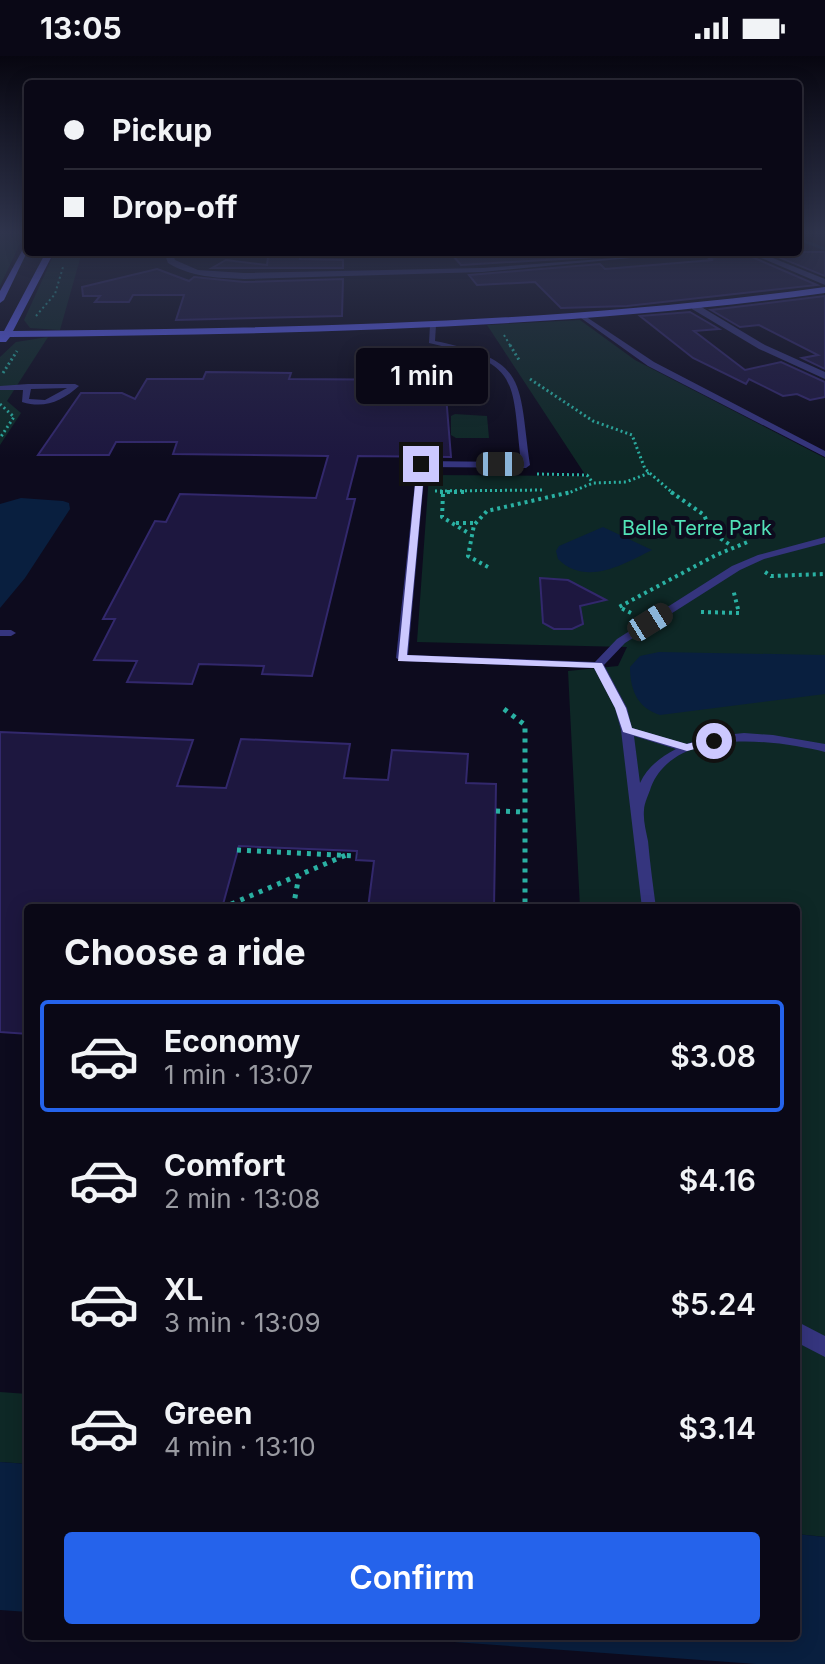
<!DOCTYPE html>
<html lang="en">
<head>
<meta charset="utf-8">
<style>
  body { margin:0; font-family:Inter,sans-serif; background:#13111f; color:#f1f3f6; height:100vh; display:flex; flex-direction:column; font-size:30px; white-space:nowrap }
  * { box-sizing:border-box; margin:0 }
  p { font-size:26px; color:#999aa1 }
  .icon { flex:none; width:44px; height:44px; fill:none; stroke:currentColor; stroke-width:2; stroke-linecap:round; stroke-linejoin:round }
  .map { position:relative; flex:1; overflow:hidden }
  .panel { position:absolute; left:24px; top:848px; width:776px; height:736px; display:flex; flex-direction:column; background:#0a0816; border-radius:8px; box-shadow:0 4px 20px #0003,0 0 0 2px #2a2935 }
  .panel>* { flex:none }
  .hud { position:absolute; left:24px; top:24px; width:778px; height:176px; border-radius:8px; box-shadow:0 4px 20px #0003,0 0 0 2px #2a2935; display:grid; align-content:center; height:176px; padding:0 40px; background:#0a0816 }
  .end { position:absolute; width:36px; height:36px; margin:-18px; border:10px solid #ccc8ff; background:#111; box-shadow:0 0 0 4px #111 }
  .from { border-radius:50% }
  .bubble { position:absolute; height:56px; border-radius:8px; background:#0a0816; box-shadow:0 4px 20px #0003,0 0 0 2px #2a2935; font-size:26px; font-weight:600; line-height:56px; text-align:center }
  .car { position:absolute; width:24px; height:48px; margin:-24px -12px; border-radius:10px; box-shadow:0 0 6px 2px #0007; background:linear-gradient(#222 24%,#8ab4d8 0 40%,#222 0 76%,#8ab4d8 0 86%,#222 0) }
  .hud b { display:flex; align-items:center; gap:28px; height:76px; font-size:30px }
  .hud b+b { border-top:2px solid #2a2935 }
  .hud i { width:20px; height:20px; background:#f1f3f6 }
  ul { padding:0; list-style:none }
  li { display:flex; align-items:center; gap:24px; height:112px; margin:0 16px 12px; padding:0 24px; border:4px solid transparent; border-radius:8px }
  li div { flex:1 }
  li b { display:block; font-size:30px }
  li em { font-style:normal; font-weight:600 }
  li.on { border-color:#2563eb }
  li>.icon { width:72px; height:72px; stroke-width:1.5 }
  h2 { padding:0 40px; font-size:36px; line-height:96px }
  .button { display:flex; gap:16px; margin-top:auto; padding:16px 40px }
  .button a { flex:1; height:92px; border-radius:8px; background:#2563eb; color:#fff; font-size:32px; font-weight:600; line-height:92px; text-align:center }
  .status { display:flex; justify-content:space-between; align-items:center; height:56px; padding:0 40px; background:#0a0816; direction:ltr }
  .status svg { height:22px; fill:currentColor }
  .map>svg:first-child { display:block }
  .green { fill:#0e2826 }
  .water { fill:#091f3f }
  .lines { fill:none; stroke-linecap:round; stroke-linejoin:round }
  .stream { stroke:#091f3f; stroke-width:3 }
  .building { fill:#1d173f; stroke:#32286c; stroke-width:2 }
  .path-far3 { stroke:#2ab1a3; stroke-width:2; stroke-dasharray:2 3; stroke-linecap:butt }
  .path-far2 { stroke:#2ab1a3; stroke-width:3; stroke-dasharray:2 3; stroke-linecap:butt }
  .path-far1 { stroke:#2ab1a3; stroke-width:4; stroke-dasharray:3 4; stroke-linecap:butt }
  .path { stroke:#2ab1a3; stroke-width:5; stroke-dasharray:4 6; stroke-linecap:butt }
  .lane { fill:#35357e; fill-rule:evenodd }
  .street { fill:#35357e; fill-rule:evenodd }
  .secondary { fill:#5f62ff; fill-rule:evenodd }
  .route { fill:#ccc8ff }
  .labels { text-anchor:middle; dominant-baseline:central; stroke-width:8; stroke-linejoin:round; paint-order:stroke }
  .far-park-label { font-size:20px; fill:#52e1b7; stroke:#0d0b1e }
</style>
</head>
<body>
<div class="status"><b>13:05</b><svg viewBox="0 0 49 12"><path d="M0 12V9h3v3zM5 12V6h3v6zM10 12V3h3v9zM15 12V0h3v12zM26 1h20v11H26zM47 4h2v5h-2z"/></svg></div>
<div class="map">
<svg width="825" height="1608" viewBox="0 0 825 1608">
  <rect width="100%" height="100%" fill="#0d0b1e"/>
  <g class="green">
    <path d="M0,177H25L0,230Z"/>
    <path d="M55,196H82L60,274L30,272L24,264Z"/>
    <path d="M580,264L635,304L825,402V1481L796,1478V852H580L568,615L618,610L627,591L417,586L429,419L586,420L487,269Z"/>
    <path d="M48,281L7,345L21,357L0,389V301L16,286Z"/>
    <path d="M455,358L487,360L489,382H456L451,379V360Z"/>
    <path d="M0,1336L28,1338V1408L0,1406Z"/>
  </g>
  <g class="water">
    <path d="M21,442L63,445L69,447L70,453L25,522L0,552V448Z"/>
    <path d="M603,471L652,494C624,508 586,531 558,503L556,495L559,490Z"/>
    <path d="M659,596L825,599V638L660,659C637,652 630,633 630,611L640,600Z"/>
    <path d="M0,1406L28,1408V1556L0,1554Z"/>
    <path d="M796,1478L825,1481V1608H756L371,1580H796Z"/>
  </g>
  <g class="lines">
    <path class="stream" d="M798,183L825,193"/>
  </g>
  <g class="building">
    <path d="M522,196H589L593,201L461,209L454,201Z"/>
    <path d="M766,196H825V220Z"/>
    <path d="M745,198L817,229L627,250L561,252L535,226L477,229L469,219L600,208L605,213L713,204L708,202Z"/>
    <path d="M301,200L300,203L343,204V212H212L226,204L267,209L268,201Z"/>
    <path d="M157,213L189,225L194,221L244,226L343,223L342,260L176,264L184,239H133L129,246H95L100,240H83L82,231Z"/>
    <path d="M825,240V313L802,302L818,299L759,269L740,271L711,254Z"/>
    <path d="M690,256L719,273L694,275L745,314L781,306L825,326V341L810,344L797,338L783,340L749,323L746,328L693,302L640,260Z"/>
    <path d="M206,316L291,317L289,323L436,324V327H445L451,401L358,400L347,443H355L312,620L262,618L264,610L199,608L192,628L127,626L137,605L94,604L115,563H103L155,465L166,466L180,438L316,442L328,400L173,398L177,386H116L109,399H38L81,337H122L135,343L147,323H203Z"/>
    <path d="M540,522L568,524L606,544L580,550L583,568L572,573H554L543,567Z"/>
    <path d="M0,676L193,684L177,730L226,732L241,683L350,688L344,722L388,724L392,694L468,698L466,727L496,728L494,852H368L374,805L356,804L357,795L239,790L222,852H28V978L0,976Z"/>
  </g>
  <g class="lines">
    <g class="path-far3">
      <path d="M36,260L55,238L63,211"/>
      <path d="M504,279L511,291"/>
    </g>
    <g class="path-far2">
      <path d="M510,289L519,304"/>
      <path d="M3,317L17,295"/>
      <path d="M530,323L593,365L632,379L645,413L674,438"/>
      <path d="M0,348L14,361L0,382"/>
      <path d="M537,418L587,419L593,427"/>
      <path d="M435,435L544,434"/>
      <path d="M566,438L593,427L626,426L649,417"/>
    </g>
    <g class="path-far1">
      <path d="M440,436H464"/>
      <path d="M671,436L704,459L712,477L732,490"/>
      <path d="M443,438L442,461L470,478"/>
      <path d="M456,467H475"/>
      <path d="M488,511L468,500L474,469L487,455L571,436"/>
      <path d="M765,516L771,520L825,518"/>
      <path d="M701,556L739,557L733,533"/>
      <path d="M631,557L619,551L716,499L750,485"/>
    </g>
    <g class="path">
      <path d="M504,653L525,669V852"/>
      <path d="M496,755L525,756"/>
      <path d="M237,794L357,800"/>
      <path d="M222,852L346,799"/>
      <path d="M293,852L299,820"/>
    </g>
    <g class="lane">
      <path d="M581,260H585L654,306L825,395V401L648,310L581,262Z"/>
      <path d="M433,267L436,269L435,285C529,304 518,325 530,409L526,412L425,411L408,599L595,606L617,583L732,510L758,499L825,481V487L764,503L740,514L625,587L604,609L627,652L632,672L686,688L715,680L744,677L773,679L825,688V696C775,684 675,670 651,731C649,738 644,747 644,754C643,764 646,775 648,785C650,807 653,830 656,852H642L621,674L615,652L594,612L402,605L396,602L417,408L421,405L521,406C511,321 521,308 429,287L430,269ZM634,680L676,693C661,701 647,711 640,727Z"/>
      <path d="M28,328H75L79,330C62,345 45,353 22,346L23,334H0V330ZM67,332L45,344L29,343L31,333Z"/>
      <path d="M0,574H11L16,577L11,580H0Z"/>
      <path d="M796,1265L825,1280V1301L796,1286Z"/>
    </g>
    <g class="street">
      <path d="M164,196H172L175,204L198,214L244,217L482,212L695,196L482,216L244,223C217,222 191,221 168,207Z"/>
      <path d="M747,196H758L825,223V229Z"/>
      <path d="M692,249H698L765,289L825,316V323L759,293L692,253Z"/>
    </g>
    <g class="secondary">
      <path d="M28,184V194L4,244L0,247V235Z"/>
      <path d="M46,196H54L13,275C285,272 555,268 825,231V237C554,274 283,278 10,281L6,286H0V275H4Z"/>
    </g>
  </g>
  <linearGradient id="sky" x2="0" y2="1"><stop stop-color="#070610"/><stop offset="0.44" stop-color="#2f344c"/><stop offset="1" stop-color="#2f344c" stop-opacity="0"/></linearGradient>
  <rect width="825" height="402" fill="url(#sky)"/>
  <path class="route" d="M421,405L425,408L407,599L602,607L626,652L632,672L687,688L714,681L718,682V687L687,695L623,676L615,652L594,612L398,605L417,408Z"/>
  <g class="labels">
    <g class="far-park-label">
      <text x="697" y="472">Belle Terre Park</text>
    </g>
  </g>
</svg>
<i class="end from" style="left:714px;top:685px"></i>
<i class="end" style="left:421px;top:408px"></i>
<div class="bubble" style="left:356px;top:292px;width:132px">1 min</div>
<i class="car" style="left:500px;top:408px;rotate:90deg"></i>
<i class="car" style="left:650px;top:566px;rotate:58deg"></i>
<div class="hud">
<b><i class="from"></i>Pickup</b>
<b><i></i>Drop-off</b>
</div>
<section class="panel">
<h2>Choose a ride</h2>
<ul>
<li class="on"><svg class="icon" aria-label="car" viewBox="0 0 24 24"><path d="M5 17H2v-5l4-1 3-4h7l3 4 3 1v5h-3M9 17h6M6 11h13"/><circle cx="7" cy="17" r="2"/><circle cx="17" cy="17" r="2"/></svg><div><b>Economy</b><p>1 min · 13:07</p></div><em>$3.08</em></li>
<li><svg class="icon" aria-label="car" viewBox="0 0 24 24"><path d="M5 17H2v-5l4-1 3-4h7l3 4 3 1v5h-3M9 17h6M6 11h13"/><circle cx="7" cy="17" r="2"/><circle cx="17" cy="17" r="2"/></svg><div><b>Comfort</b><p>2 min · 13:08</p></div><em>$4.16</em></li>
<li><svg class="icon" aria-label="car" viewBox="0 0 24 24"><path d="M5 17H2v-5l4-1 3-4h7l3 4 3 1v5h-3M9 17h6M6 11h13"/><circle cx="7" cy="17" r="2"/><circle cx="17" cy="17" r="2"/></svg><div><b>XL</b><p>3 min · 13:09</p></div><em>$5.24</em></li>
<li><svg class="icon" aria-label="car" viewBox="0 0 24 24"><path d="M5 17H2v-5l4-1 3-4h7l3 4 3 1v5h-3M9 17h6M6 11h13"/><circle cx="7" cy="17" r="2"/><circle cx="17" cy="17" r="2"/></svg><div><b>Green</b><p>4 min · 13:10</p></div><em>$3.14</em></li>
</ul>
<div class="button"><a>Confirm</a></div>
</section>
</div>
</body>
</html>
